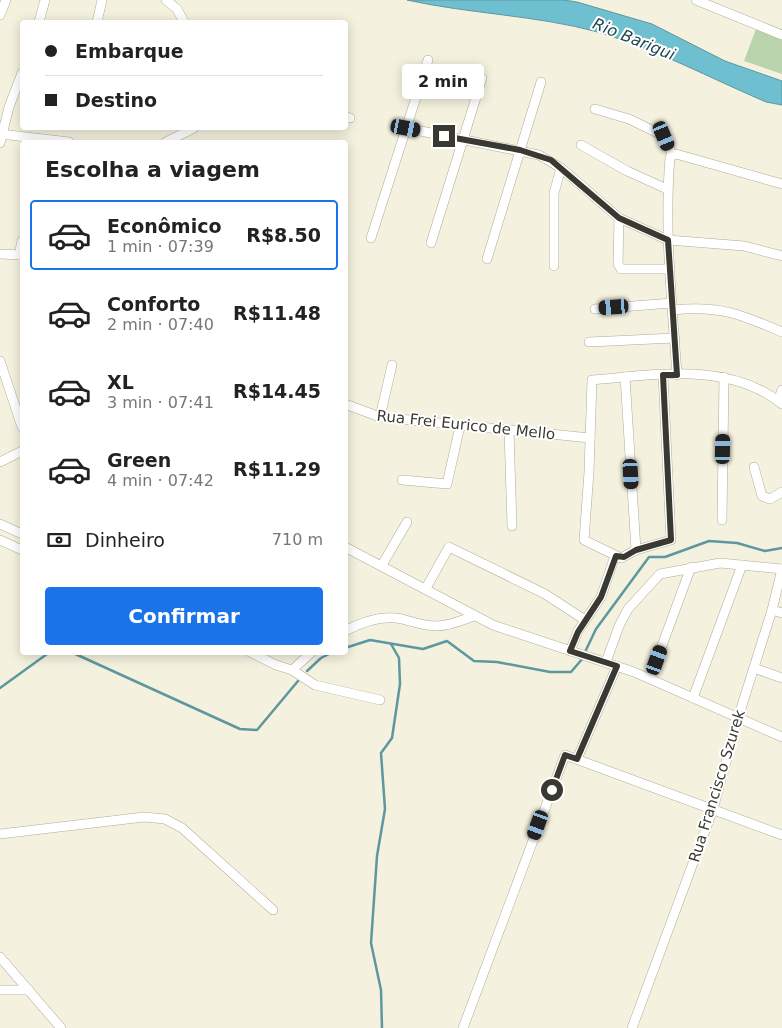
<!DOCTYPE html>
<html lang="pt">
<head>
<meta charset="utf-8">
<style>
  body { margin:0; font-family:"DejaVu Sans",sans-serif; background:#f6f6f6; color:#222; height:100vh; display:flex; flex-direction:column; font-size:19px; white-space:nowrap }
  * { box-sizing:border-box; margin:0 }
  p { font-size:16px; color:#767676 }
  .icon { flex:none; width:28px; height:28px; fill:none; stroke:currentColor; stroke-width:2; stroke-linecap:round; stroke-linejoin:round }
  .map { position:relative; flex:1; overflow:hidden }
  .side { position:absolute; left:20px; top:140px; width:328px; height:515px; display:flex; flex-direction:column; background:#fff; border-radius:5px; box-shadow:0 2px 12px #0003 }
  .side>* { flex:none }
  .top-card { position:absolute; left:20px; top:20px; width:328px; height:110px; border-radius:5px; box-shadow:0 2px 12px #0003; display:grid; align-content:center; height:110px; padding:0 25px; background:#fff }
  .end { position:absolute; width:22px; height:22px; margin:-11px; border:6px solid #3a3931; background:#fff; box-shadow:0 0 0 2px #fff }
  .from { border-radius:50% }
  .bubble { position:absolute; height:35px; border-radius:5px; background:#fff; box-shadow:0 2px 12px #0003; font-size:16px; font-weight:800; line-height:35px; text-align:center }
  .car { position:absolute; width:15px; height:30px; margin:-15px -8px; border-radius:6px; box-shadow:0 0 4px 1px #0007; background:linear-gradient(#222 24%,#8ab4d8 0 40%,#222 0 76%,#8ab4d8 0 86%,#222 0) }
  .top-card b { display:flex; align-items:center; gap:18px; height:48px; font-size:19px }
  .top-card b+b { border-top:1px solid #e0e0e0 }
  .top-card i { width:12px; height:12px; background:#222 }
  ul { padding:0; list-style:none }
  li { display:flex; align-items:center; gap:15px; height:70px; margin:0 10px 8px; padding:0 15px; border:2px solid transparent; border-radius:5px }
  li div { flex:1 }
  li b { display:block; font-size:19px }
  li em { font-style:normal; font-weight:800 }
  li.on { border-color:#1a73e8 }
  li>.icon { width:45px; height:45px; stroke-width:1.5 }
  h2 { padding:0 25px; font-size:22px; line-height:60px }
  .pay { display:flex; align-items:center; gap:12px; height:55px; padding:0 25px; font-size:19px }
  .pay p { margin-inline-start:auto }
  .button { display:flex; gap:10px; margin-top:auto; padding:10px 25px }
  .button a { flex:1; height:58px; border-radius:5px; background:#1a73e8; color:#fff; font-size:20px; font-weight:800; line-height:58px; text-align:center }
  .map>svg:first-child { display:block }
  .green { fill:#b9d4ac }
  .water { fill:#6ebfcf; stroke:#5e97a0 }
  .lines { fill:none; stroke-linecap:round; stroke-linejoin:round }
  .stream { stroke:#5e97a0; stroke-width:2.5 }
  .minor-casing { stroke:#afac9a; stroke-width:10 }
  .minor { stroke:#fff; stroke-width:9 }
  .route { stroke:#3a3931; stroke-width:6 }
  .labels { text-anchor:middle; dominant-baseline:central; stroke-width:4; stroke-linejoin:round; paint-order:stroke }
  .street-label { font-size:15px; fill:#3a3931; stroke:#fff }
  .water-label { font-size:16px; font-style:italic; fill:#22484f; stroke:#fff }
</style>
</head>
<body>
<div class="map">
<svg width="782" height="1028" viewBox="0 0 782 1028">
  <rect width="100%" height="100%" fill="#f4f1de"/>
  <path class="green" d="M756,29L782,39V74L744,61Z"/>
  <path class="water" d="M407,0H564L577,2L652,24L725,61L782,81V105L766,102C710,78 656,49 598,32C535,15 470,14 407,0Z"/>
  <g class="lines">
    <g class="stream">
      <path d="M345,648L370,640L423,649L447,641L474,661L497,662L550,672H571L583,658"/>
      <path d="M71,652L240,729L257,730L298,681"/>
      <path d="M585,652L596,629L649,557H665L709,541L737,543L765,551L782,548"/>
      <path d="M307,671L321,658L333,652"/>
      <path d="M0,688L47,654L53,652"/>
      <path d="M382,1028L381,990L371,943L377,856L385,809L381,753L392,738L400,684L399,658L391,644"/>
    </g>
    <defs>
      <g id="minor">
        <path d="M166,0L177,9L184,22"/>
        <path d="M696,0L782,35"/>
        <path d="M0,15L6,0"/>
        <path d="M39,22L45,0"/>
        <path d="M97,22L102,0"/>
        <path d="M595,109L629,119L664,136L672,154"/>
        <path d="M345,117L350,118"/>
        <path d="M406,128L539,155L561,168L619,218L668,240L744,246L782,256"/>
        <path d="M0,134L69,142"/>
        <path d="M166,142L194,128"/>
        <path d="M0,143L9,107L22,73"/>
        <path d="M581,145L627,171L667,189"/>
        <path d="M619,218L618,264L621,269H670"/>
        <path d="M371,238L428,60"/>
        <path d="M431,243L482,78"/>
        <path d="M0,254L22,255"/>
        <path d="M19,255L22,241"/>
        <path d="M487,259L541,82"/>
        <path d="M554,266V193L561,168"/>
        <path d="M595,309L672,303"/>
        <path d="M673,310C719,305 740,314 782,332"/>
        <path d="M589,342L675,338"/>
        <path d="M0,361L22,427"/>
        <path d="M663,375L671,540L636,550L621,558L584,540L589,472L592,380C654,375 729,361 782,404"/>
        <path d="M677,375C672,302 664,229 670,157L676,154L782,184"/>
        <path d="M625,377L636,550"/>
        <path d="M778,401L782,390"/>
        <path d="M345,404L380,417L590,438"/>
        <path d="M380,417L392,365"/>
        <path d="M509,431L512,526"/>
        <path d="M0,462L22,451"/>
        <path d="M754,467L762,496L770,499L782,492"/>
        <path d="M402,480L447,484L460,426"/>
        <path d="M722,520L724,377"/>
        <path d="M0,524L22,534"/>
        <path d="M0,540L22,550"/>
        <path d="M345,547L493,625L634,672L782,737"/>
        <path d="M382,565L407,522"/>
        <path d="M426,588L449,547L545,594L585,620"/>
        <path d="M772,610L782,613"/>
        <path d="M345,631C362,622 383,615 402,619C413,622 424,626 436,626C450,626 462,620 474,616"/>
        <path d="M570,651L578,631L601,597L615,556"/>
        <path d="M250,652L276,665L292,670L315,685L380,700"/>
        <path d="M606,662L619,626L628,609L660,574L720,563L782,569"/>
        <path d="M754,668L782,678"/>
        <path d="M292,670L312,652"/>
        <path d="M650,678L691,567"/>
        <path d="M693,698L742,565"/>
        <path d="M577,759L617,666"/>
        <path d="M0,834L144,817L165,819L182,828L273,910"/>
        <path d="M0,957L61,1028"/>
        <path d="M0,990H29"/>
        <path d="M463,1028L565,755L782,835"/>
        <path d="M632,1028L713,809L738,718L772,610L782,569"/>
      </g>
    </defs>
    <use href="#minor" class="minor-casing"/>
    <use href="#minor" class="minor"/>
  </g>
  <g class="lines">
    <path class="route" d="M444,136L520,150L551,160L619,218L668,240L677,375H663L671,540L636,550L624,557L616,556L601,597L578,632L570,651L617,666L577,759L565,755L552,790"/>
  </g>
  <g class="labels">
    <g class="street-label">
      <text transform="translate(466 425) rotate(6)">Rua Frei Eurico de Mello</text>
      <text transform="translate(717 786) rotate(-73)">Rua Francisco Szurek</text>
    </g>
    <g class="water-label">
      <text transform="translate(634 39) rotate(22)">Rio Barigui</text>
    </g>
  </g>
</svg>
<i class="end from" style="left:552px;top:790px"></i>
<i class="end" style="left:444px;top:136px"></i>
<div class="bubble" style="left:402px;top:64px;width:82px">2 min</div>
<i class="car" style="left:406px;top:128px;rotate:101deg"></i>
<i class="car" style="left:664px;top:136px;rotate:157deg"></i>
<i class="car" style="left:614px;top:307px;rotate:266deg"></i>
<i class="car" style="left:723px;top:449px;rotate:1deg"></i>
<i class="car" style="left:631px;top:474px;rotate:177deg"></i>
<i class="car" style="left:657px;top:660px;rotate:20deg"></i>
<i class="car" style="left:538px;top:825px;rotate:200deg"></i>
<div class="top-card">
<b><i class="from"></i>Embarque</b>
<b><i></i>Destino</b>
</div>
<section class="side">
<h2>Escolha a viagem</h2>
<ul>
<li class="on"><svg class="icon" aria-label="car" viewBox="0 0 24 24"><path d="M5 17H2v-5l4-1 3-4h7l3 4 3 1v5h-3M9 17h6M6 11h13"/><circle cx="7" cy="17" r="2"/><circle cx="17" cy="17" r="2"/></svg><div><b>Econômico</b><p>1 min · 07:39</p></div><em>R$8.50</em></li>
<li><svg class="icon" aria-label="car" viewBox="0 0 24 24"><path d="M5 17H2v-5l4-1 3-4h7l3 4 3 1v5h-3M9 17h6M6 11h13"/><circle cx="7" cy="17" r="2"/><circle cx="17" cy="17" r="2"/></svg><div><b>Conforto</b><p>2 min · 07:40</p></div><em>R$11.48</em></li>
<li><svg class="icon" aria-label="car" viewBox="0 0 24 24"><path d="M5 17H2v-5l4-1 3-4h7l3 4 3 1v5h-3M9 17h6M6 11h13"/><circle cx="7" cy="17" r="2"/><circle cx="17" cy="17" r="2"/></svg><div><b>XL</b><p>3 min · 07:41</p></div><em>R$14.45</em></li>
<li><svg class="icon" aria-label="car" viewBox="0 0 24 24"><path d="M5 17H2v-5l4-1 3-4h7l3 4 3 1v5h-3M9 17h6M6 11h13"/><circle cx="7" cy="17" r="2"/><circle cx="17" cy="17" r="2"/></svg><div><b>Green</b><p>4 min · 07:42</p></div><em>R$11.29</em></li>
</ul>
<div class="pay"><svg class="icon" aria-label="cash" viewBox="0 0 24 24"><path d="M3 7h18v10H3z"/><circle cx="12" cy="12" r="2"/></svg>Dinheiro<p>710 m</p></div>
<div class="button"><a>Confirmar</a></div>
</section>
</div>
</body>
</html>
